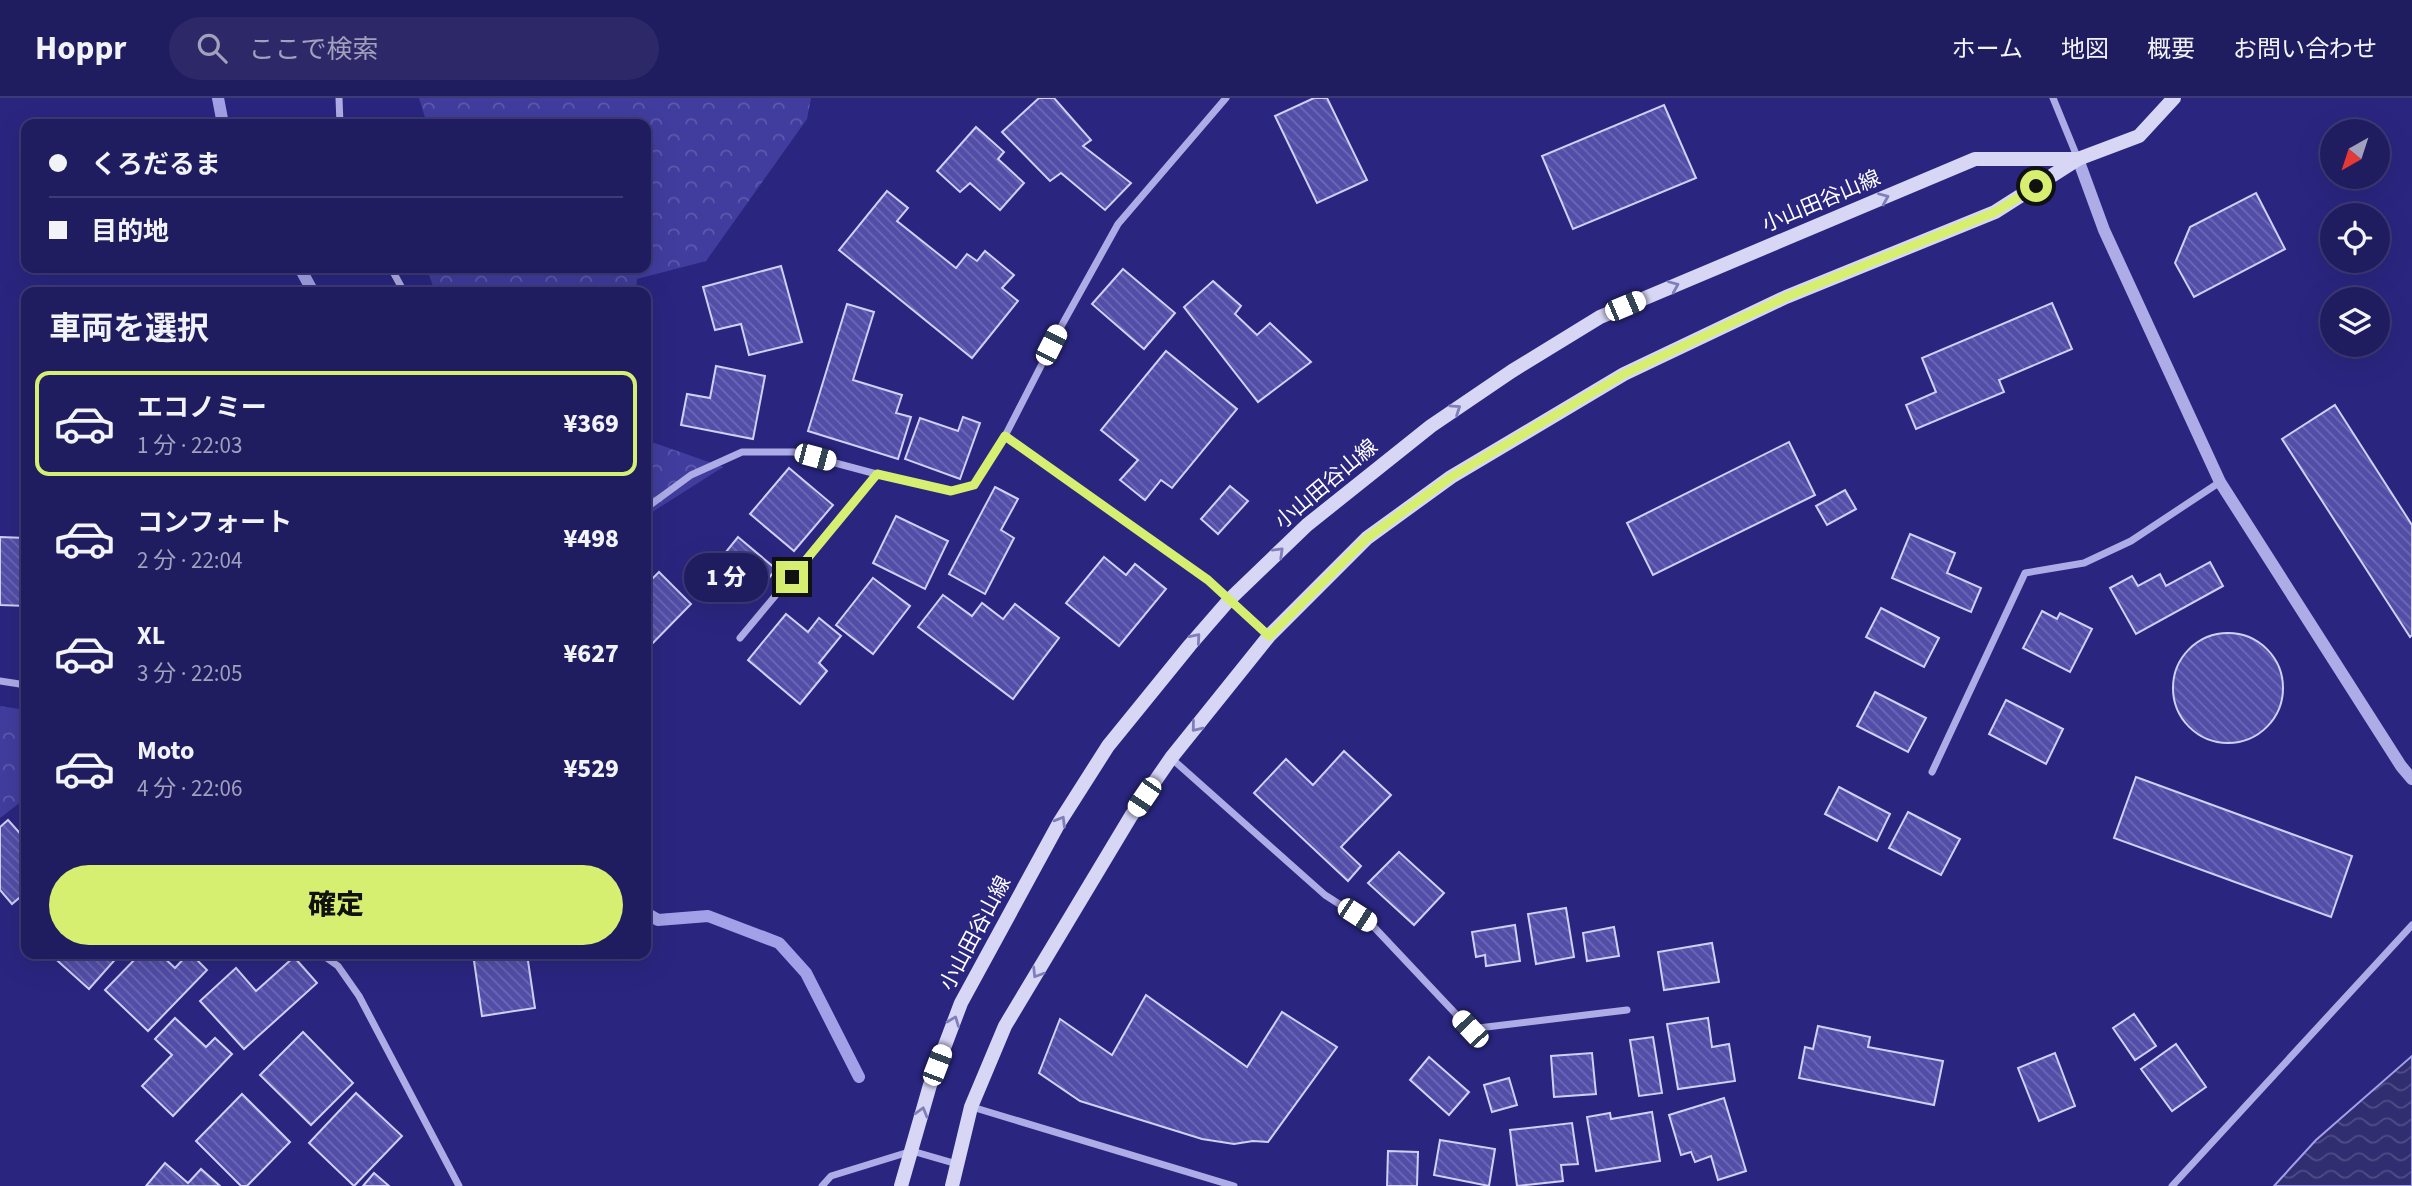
<!DOCTYPE html>
<html lang="ja">
<head>
<meta charset="utf-8">
<style>
  body { margin:0; font-family:"Source Sans 3","Noto Sans JP",sans-serif; background:#2d2969; color:#f1f3f6; height:100vh; display:flex; flex-direction:column; font-size:26px; white-space:nowrap }
  * { box-sizing:border-box; margin:0 }
  p { font-size:23px; color:#a2a1bd }
  .icon { flex:none; width:38px; height:38px; fill:none; stroke:currentColor; stroke-width:2; stroke-linecap:round; stroke-linejoin:round }
  .map { position:relative; flex:1; overflow:hidden }
  .side { position:absolute; left:21px; top:189px; width:630px; height:672px; display:flex; flex-direction:column; background:#201c60; border-radius:14px; box-shadow:0 7px 28px #0002,0 0 0 2px #3d3a75 }
  .side>* { flex:none }
  .guide { position:absolute; left:21px; top:21px; width:630px; height:154px; border-radius:14px; box-shadow:0 7px 28px #0002,0 0 0 2px #3d3a75; display:grid; align-content:center; height:154px; padding:0 28px; background:#201c60 }
  .needle { width:46px; rotate:219deg }
  .tools { position:absolute; left:2320px; top:21px; display:grid; gap:14px }
  .tools a { display:grid; place-items:center; width:70px; height:70px; border-radius:50%; background:#201c60; box-shadow:0 7px 28px #0002,0 0 0 2px #3d3a75; font-size:35px }
  .end { position:absolute; width:32px; height:32px; margin:-16px; border:9px solid #d6ef71; background:#111; box-shadow:0 0 0 4px #111 }
  .from { border-radius:50% }
  .bubble { position:absolute; height:49px; border-radius:24px; background:#201c60; box-shadow:0 7px 28px #0002,0 0 0 2px #3d3a75; font-size:23px; font-weight:800; line-height:49px; text-align:center }
  .car { position:absolute; width:21px; height:42px; margin:-21px -10px; border-radius:9px; box-shadow:0 0 5px 2px #0007; background:linear-gradient(#fff 24%,#345 0 40%,#fff 0 76%,#345 0 86%,#fff 0) }
  .guide b { display:flex; align-items:center; gap:24px; height:66px; font-size:26px }
  .guide b+b { border-top:2px solid #3d3a75 }
  .guide i { width:18px; height:18px; background:#f1f3f6 }
  ul { padding:0; list-style:none }
  li { display:flex; align-items:center; gap:21px; height:105px; margin:0 14px 10px; padding:0 14px; border:4px solid transparent; border-radius:14px }
  li div { flex:1 }
  li b { display:block; font-size:26px }
  li em { font-style:normal; font-weight:800 }
  li.current { border-color:#d6ef71 }
  li>.icon { width:63px; height:63px; stroke-width:1.5 }
  h2 { padding:0 28px; font-size:32px; line-height:84px }
  .action { display:flex; gap:14px; margin-top:auto; padding:14px 28px }
  .action a { flex:1; height:80px; border-radius:42px; background:#d6ef71; color:#111; font-size:28px; font-weight:800; line-height:80px; text-align:center }
  header { display:flex; align-items:center; gap:42px; box-sizing:border-box; height:98px; padding:0 35px; background:#201c60; border-bottom:2px solid #3d3a75 }
  header strong { font-size:33px }
  nav { display:flex; gap:38px; margin-inline-start:auto; font-size:24px }
  .search { width:490px; height:63px; background:#2d2969; display:flex; align-items:center; gap:18px; box-sizing:border-box; padding:0 24px; border-radius:38px; color:#a2a1bd; font-size:26px }
  .map>svg:first-child { display:block }
  .forest { fill:url(#forest-crowns) }
  .water { fill:url(#water-waves); stroke:#a2a1e7; stroke-width:2 }
  .lines { fill:none; stroke-linecap:round; stroke-linejoin:round }
  .stream { stroke:#a2a1e7; stroke-width:12 }
  .building { fill:url(#building-back-hatch); stroke:#d0cff5; stroke-width:2 }
  .minor { stroke:#aeace6; stroke-width:7 }
  .tertiary { stroke:#aeace6; stroke-width:12 }
  .secondary { stroke:#d7d6f5; stroke-width:14 }
  .oneway { stroke:#807eba }
  .route { stroke:#d6ef71; stroke-width:9 }
  .labels { text-anchor:middle; dominant-baseline:central; stroke-width:7; stroke-linejoin:round; paint-order:stroke }
  .street-label { font-size:21px; fill:#fff; stroke:#2a2680 }
</style>
</head>
<body>
<header>
<strong>Hoppr</strong>
<div class="search"><svg class="icon" aria-label="search" viewBox="0 0 24 24"><circle cx="10" cy="10" r="6"/><path d="M15 15l6 6"/></svg>ここで検索</div>
<nav><a>ホーム</a><a>地図</a><a>概要</a><a>お問い合わせ</a></nav>
</header>
<div class="map">
<svg width="2412" height="1088" viewBox="0 0 2412 1088">
  <defs>
    <pattern id="forest-crowns" width="20" height="18" patternUnits="userSpaceOnUse" patternTransform="scale(1.75)"><rect width="20" height="18" fill="#403d9f"/><path d="M2 6a3 3 0 1 1 6 0M12 15a3 3 0 1 1 6 0" fill="none" stroke="#5d5aad"/></pattern>
    <pattern id="water-waves" width="16" height="10" patternUnits="userSpaceOnUse" patternTransform="scale(1.75)"><rect width="16" height="10" fill="#312d71"/><path d="M0 5q4-4 8 0t8 0" fill="none" stroke="#504c86"/></pattern>
    <pattern id="building-back-hatch" width="6" height="6" patternUnits="userSpaceOnUse" patternTransform="scale(1.75)"><rect width="6" height="6" fill="#524ea8"/><path d="M-1 5l2 2M0 0l6 6M5-1l2 2" fill="none" stroke="#6c69b5"/></pattern>
  </defs>
  <rect width="100%" height="100%" fill="#2a2680"/>
  <g class="forest">
    <path d="M419,0H811L807,21L706,163L637,181L636,194H435L428,174L437,170H646V26H427Z"/>
    <path d="M646,342L723,369L646,418Z"/>
    <path d="M0,608L26,612V700L0,720Z"/>
  </g>
  <path class="water" d="M2412,958V1088H2274L2316,1042Z"/>
  <g class="lines">
    <g class="stream">
      <path d="M218,0L223,26"/>
      <path d="M300,170L313,194"/>
      <path d="M646,815L658,822L708,818L779,845L806,875L859,979"/>
    </g>
  </g>
  <g class="building">
    <path d="M1039,0H1054L1091,42L1083,48L1131,85L1105,112L1061,75L1050,83L1002,34Z"/>
    <path d="M1314,0H1327L1367,82L1317,105L1275,18Z"/>
    <path d="M1664,7L1696,80L1573,131L1542,58Z"/>
    <path d="M976,29L1004,54L998,61L1024,85L1000,112L970,85L960,94L937,73Z"/>
    <path d="M887,93L908,110L897,123L956,170L967,156L977,163L985,153L1014,177L1002,190L1018,203L972,260L839,152Z"/>
    <path d="M2256,95L2285,151L2194,199L2175,165L2190,129Z"/>
    <path d="M781,168L802,244L749,257L741,226L715,232L703,189Z"/>
    <path d="M1123,171L1175,215L1144,251L1092,206Z"/>
    <path d="M1213,183L1241,208L1235,216L1257,237L1270,225L1311,264L1258,304L1184,209Z"/>
    <path d="M2052,205L2072,251L1999,282L2004,294L1916,331L1906,307L1936,294L1922,260Z"/>
    <path d="M847,206L874,214L853,282L902,297L896,315L911,319L898,361L808,333Z"/>
    <path d="M1166,253L1237,311L1172,390L1161,382L1145,402L1120,382L1138,362L1101,332Z"/>
    <path d="M716,268L765,278L753,341L681,327L687,296L710,300Z"/>
    <path d="M2335,307L2412,427V537L2410,539L2282,341Z"/>
    <path d="M963,319L980,325L960,381L905,361L920,320L958,333Z"/>
    <path d="M1789,344L1815,397L1653,477L1627,425Z"/>
    <path d="M789,370L833,407L794,453L750,416Z"/>
    <path d="M1230,388L1248,403L1218,436L1201,421Z"/>
    <path d="M995,389L1018,401L1001,432L1014,440L985,496L949,476Z"/>
    <path d="M1845,392L1856,411L1827,427L1816,408Z"/>
    <path d="M896,418L948,443L925,491L873,465Z"/>
    <path d="M1910,436L1955,455L1947,475L1981,490L1971,514L1892,480Z"/>
    <path d="M0,439L26,440V508L0,507Z"/>
    <path d="M738,439L776,471L752,502L713,470Z"/>
    <path d="M1104,459L1126,477L1135,466L1166,491L1119,548L1066,505Z"/>
    <path d="M2210,464L2223,488L2136,536L2110,490L2132,478L2138,488L2160,476L2166,488Z"/>
    <path d="M659,474L691,506L646,552V487Z"/>
    <path d="M873,480L910,508L873,556L836,527Z"/>
    <path d="M943,497L972,518L982,505L1003,521L1015,506L1059,540L1013,601L918,529Z"/>
    <path d="M1881,510L1939,540L1924,569L1866,539Z"/>
    <path d="M2042,513L2057,521L2060,515L2092,531L2070,574L2023,550Z"/>
    <path d="M786,516L808,534L819,520L841,538L819,565L827,573L800,606L748,562Z"/>
    <circle cx="2228" cy="590" r="55"/>
    <path d="M1875,594L1926,620L1908,654L1857,628Z"/>
    <path d="M2006,602L2063,631L2046,666L1989,636Z"/>
    <path d="M1344,653L1391,697L1341,749L1361,768L1348,783L1254,695L1286,661L1313,687Z"/>
    <path d="M2136,679L2352,758L2331,819L2114,740Z"/>
    <path d="M1839,689L1890,716L1877,743L1825,716Z"/>
    <path d="M1908,714L1960,741L1941,777L1889,750Z"/>
    <path d="M8,722L26,742V794L12,806L0,792V729Z"/>
    <path d="M1399,754L1444,795L1414,827L1368,785Z"/>
    <path d="M1566,810L1574,859L1536,866L1528,816Z"/>
    <path d="M1515,827L1520,863L1486,868L1485,857L1476,859L1472,834Z"/>
    <path d="M1614,829L1619,858L1587,863L1583,835Z"/>
    <path d="M1712,845L1719,884L1664,892L1658,854Z"/>
    <path d="M50,856H120L89,891Z"/>
    <path d="M140,856H160L175,870L188,856H191L207,872L148,933L105,892Z"/>
    <path d="M413,856H440L414,859Z"/>
    <path d="M473,856H527L535,910L482,918Z"/>
    <path d="M294,859L317,885L244,951L200,903L236,870L256,893Z"/>
    <path d="M1146,897L1247,969L1282,914L1337,949L1268,1044L1253,1043L1234,1046L1202,1041L1080,1003L1039,975L1060,921L1112,957Z"/>
    <path d="M2134,916L2156,948L2135,962L2113,930Z"/>
    <path d="M175,920L206,949L215,940L232,956L173,1018L142,988L172,957L155,941Z"/>
    <path d="M1708,920L1712,949L1729,946L1735,983L1678,991L1667,926Z"/>
    <path d="M1818,928L1870,939L1868,949L1943,963L1934,1007L1799,980L1805,949L1813,951Z"/>
    <path d="M303,934L353,985L311,1027L260,977Z"/>
    <path d="M1653,939L1662,995L1639,998L1630,942Z"/>
    <path d="M2176,946L2206,989L2172,1013L2141,971Z"/>
    <path d="M1592,955L1596,996L1554,999L1551,958Z"/>
    <path d="M2055,955L2075,1008L2039,1023L2018,970Z"/>
    <path d="M1429,959L1469,994L1449,1017L1410,982Z"/>
    <path d="M1509,980L1517,1007L1492,1014L1484,987Z"/>
    <path d="M356,995L402,1038L354,1088L309,1045Z"/>
    <path d="M242,996L290,1044L247,1088H241L196,1043Z"/>
    <path d="M1724,1000L1746,1073L1718,1082L1711,1058L1695,1064L1691,1054L1681,1057L1669,1017Z"/>
    <path d="M1652,1014L1660,1063L1596,1073L1587,1019L1610,1015L1611,1021Z"/>
    <path d="M1572,1025L1578,1066L1561,1067L1563,1083L1517,1088L1510,1032Z"/>
    <path d="M1440,1042L1495,1051L1489,1088L1434,1077Z"/>
    <path d="M1388,1053L1418,1054L1417,1088H1387Z"/>
    <path d="M165,1065L188,1085L201,1071L220,1088H146Z"/>
    <path d="M374,1075L389,1088H363Z"/>
  </g>
  <g class="lines">
    <g class="minor">
      <path d="M339,0L340,26"/>
      <path d="M2053,0L2078,61"/>
      <path d="M391,170L404,194"/>
      <path d="M1005,338L1208,482L1269,537"/>
      <path d="M646,410L691,377L742,354H794L884,378L951,393L974,387L1005,338L1063,225L1118,126L1226,0"/>
      <path d="M740,540L877,376"/>
      <path d="M0,583L26,587"/>
      <path d="M1171,660L1325,797L1372,827L1470,931L1627,912"/>
      <path d="M1932,674L2025,475L2084,465L2131,443L2220,384"/>
      <path d="M321,856L338,868L359,898L459,1088"/>
      <path d="M972,1009L1234,1088"/>
      <path d="M822,1088L831,1078L912,1053L957,1066"/>
      <path d="M2172,1088L2412,827"/>
    </g>
    <path class="tertiary" d="M2078,61L2104,132L2220,384L2401,668L2412,681"/>
    <g class="secondary">
      <path d="M901,1088L930,987L961,905L1059,725L1108,648L1190,547L1230,501L1307,427L1431,328L1512,273L1600,219L1975,61H2078"/>
      <path d="M952,1088L971,1009L1005,928L1131,718L1171,660L1269,538L1367,440L1451,379L1624,276L1786,199L1995,114L2078,61L2139,38L2174,0"/>
    </g>
  </g>
  <defs><path id="oneway-chevron" d="M-2-3.5L2.5 0L-2 3.5" fill="none" stroke-width="1.6" stroke-linecap="round" stroke-linejoin="round" transform="scale(1.75)"/></defs>
  <g class="oneway">
    <use href="#oneway-chevron" transform="translate(1884 100) rotate(-23)"/>
    <use href="#oneway-chevron" transform="translate(1674 188) rotate(-23)"/>
    <use href="#oneway-chevron" transform="translate(1456 311) rotate(-34)"/>
    <use href="#oneway-chevron" transform="translate(1279 454) rotate(-44)"/>
    <use href="#oneway-chevron" transform="translate(1196 540) rotate(-49)"/>
    <use href="#oneway-chevron" transform="translate(1196 629) rotate(129)"/>
    <use href="#oneway-chevron" transform="translate(1061 723) rotate(-59)"/>
    <use href="#oneway-chevron" transform="translate(1037 875) rotate(122)"/>
    <use href="#oneway-chevron" transform="translate(954 923) rotate(-69)"/>
    <use href="#oneway-chevron" transform="translate(922 1014) rotate(-74)"/>
  </g>
  <g class="lines">
    <path class="route" d="M792,479L877,376L951,393L974,387L1005,338L1208,482L1269,538L1367,440L1451,379L1624,276L1786,199L1995,114L2036,88"/>
  </g>
  <g class="labels">
    <g class="street-label">
      <text transform="translate(1821 103) rotate(-23)">小山田谷山線</text>
      <text transform="translate(1326 386) rotate(-40)">小山田谷山線</text>
      <text transform="translate(975 835) rotate(-62)">小山田谷山線</text>
    </g>
  </g>
</svg>
<div class="tools">
<a><svg class="needle" viewBox="-14 -14 28 28"><path d="M0-13l5 13h-10z" fill="#e53935"/><path d="M0 13l5-13h-10z" fill="#a2a1bd"/></svg></a>
<a><svg class="icon" aria-label="locate" viewBox="0 0 24 24"><circle cx="12" cy="12" r="6"/><path d="M12 2v4M12 18v4M2 12h4M18 12h4"/></svg></a>
<a><svg class="icon" aria-label="layers" viewBox="0 0 24 24"><path d="M12 4l9 5-9 5-9-5zM3 14l9 5 9-5"/></svg></a>
</div>
<i class="end from" style="left:2036px;top:88px"></i>
<i class="end" style="left:792px;top:479px"></i>
<div class="bubble" style="left:684px;top:455px;width:84px">1 分</div>
<i class="car" style="left:1625px;top:208px;rotate:67deg"></i>
<i class="car" style="left:1051px;top:247px;rotate:27deg"></i>
<i class="car" style="left:815px;top:359px;rotate:105deg"></i>
<i class="car" style="left:1144px;top:699px;rotate:214deg"></i>
<i class="car" style="left:1357px;top:817px;rotate:123deg"></i>
<i class="car" style="left:1470px;top:931px;rotate:317deg"></i>
<i class="car" style="left:937px;top:967px;rotate:21deg"></i>
<div class="guide">
<b><i class="from"></i>くろだるま</b>
<b><i></i>目的地</b>
</div>
<section class="side">
<h2>車両を選択</h2>
<ul>
<li class="current"><svg class="icon" aria-label="car" viewBox="0 0 24 24"><path d="M5 17H2v-5l4-1 3-4h7l3 4 3 1v5h-3M9 17h6M6 11h13"/><circle cx="7" cy="17" r="2"/><circle cx="17" cy="17" r="2"/></svg><div><b>エコノミー</b><p>1 分 · 22:03</p></div><em>¥369</em></li>
<li><svg class="icon" aria-label="car" viewBox="0 0 24 24"><path d="M5 17H2v-5l4-1 3-4h7l3 4 3 1v5h-3M9 17h6M6 11h13"/><circle cx="7" cy="17" r="2"/><circle cx="17" cy="17" r="2"/></svg><div><b>コンフォート</b><p>2 分 · 22:04</p></div><em>¥498</em></li>
<li><svg class="icon" aria-label="car" viewBox="0 0 24 24"><path d="M5 17H2v-5l4-1 3-4h7l3 4 3 1v5h-3M9 17h6M6 11h13"/><circle cx="7" cy="17" r="2"/><circle cx="17" cy="17" r="2"/></svg><div><b>XL</b><p>3 分 · 22:05</p></div><em>¥627</em></li>
<li><svg class="icon" aria-label="car" viewBox="0 0 24 24"><path d="M5 17H2v-5l4-1 3-4h7l3 4 3 1v5h-3M9 17h6M6 11h13"/><circle cx="7" cy="17" r="2"/><circle cx="17" cy="17" r="2"/></svg><div><b>Moto</b><p>4 分 · 22:06</p></div><em>¥529</em></li>
</ul>
<div class="action"><a>確定</a></div>
</section>
</div>
</body>
</html>
